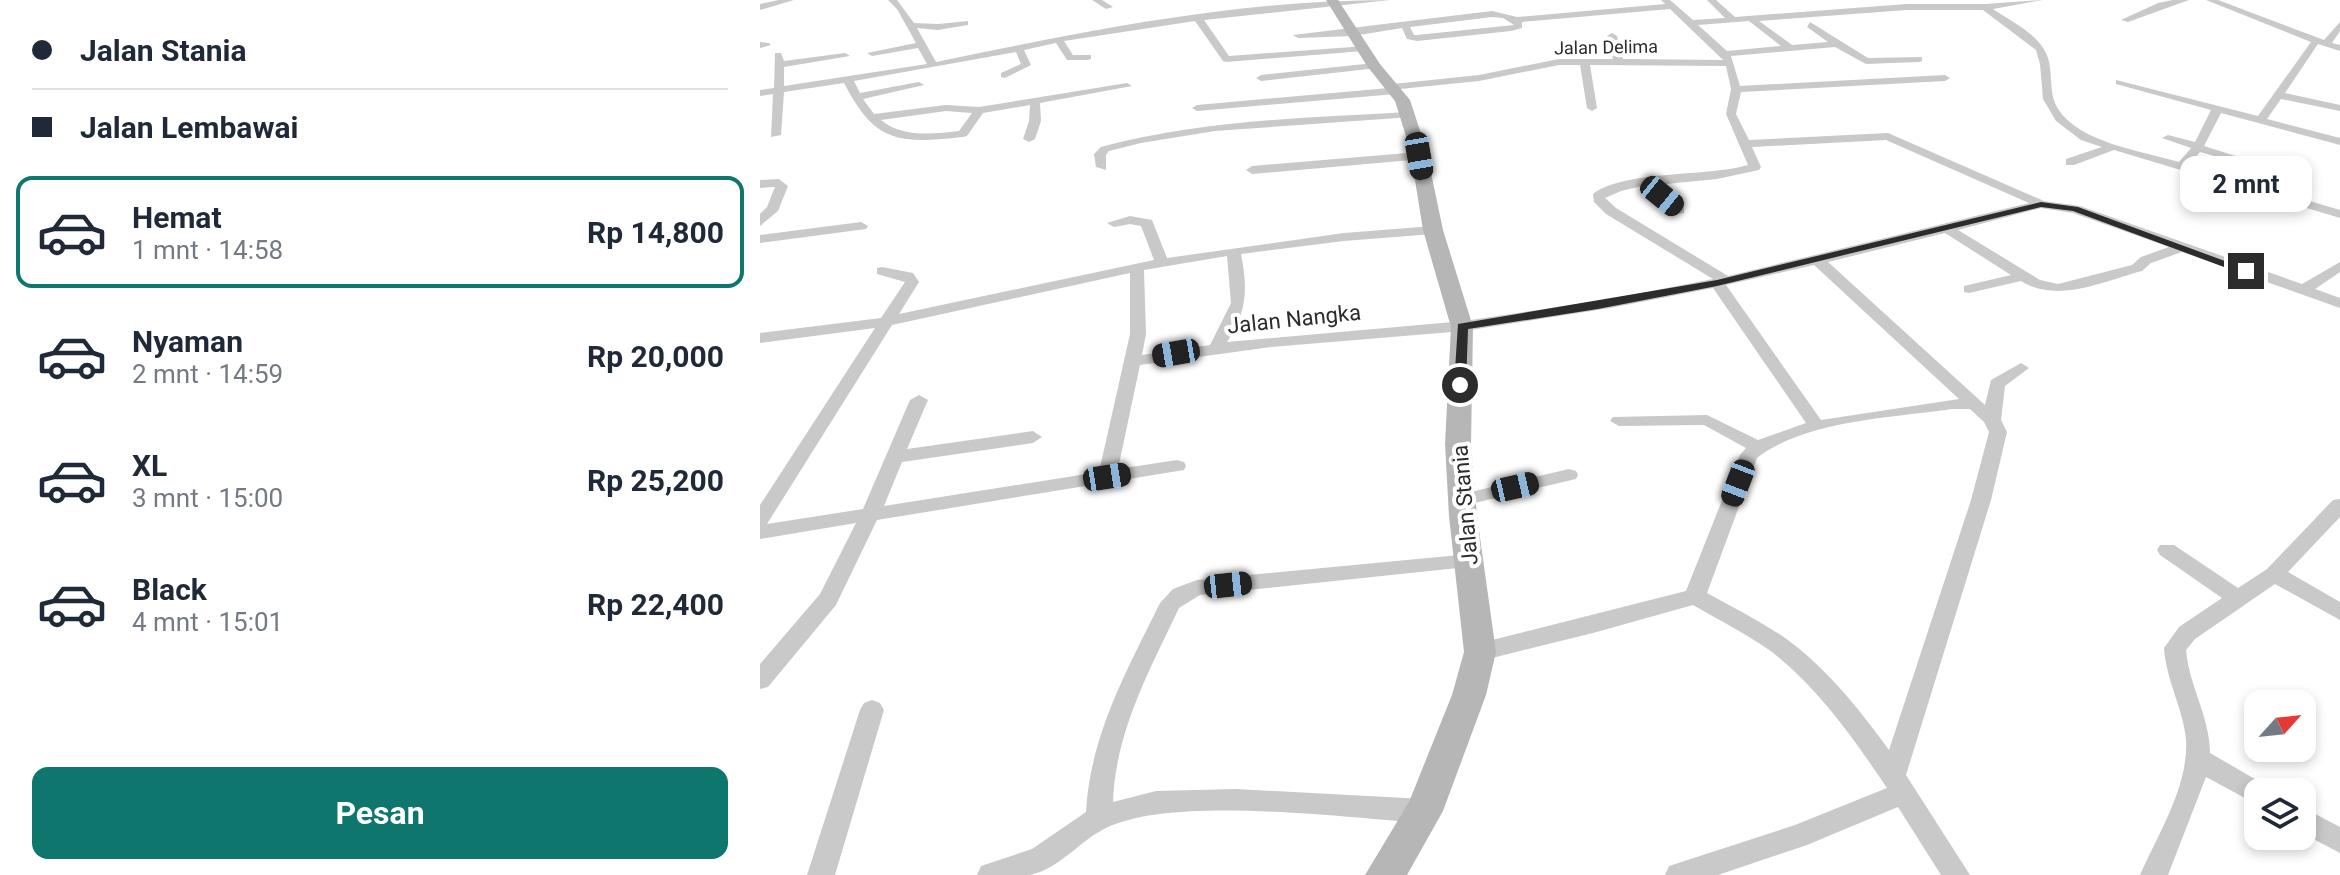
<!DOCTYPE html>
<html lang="id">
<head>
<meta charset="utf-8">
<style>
  body { margin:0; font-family:Roboto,sans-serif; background:#f6f6f7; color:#1f2937; height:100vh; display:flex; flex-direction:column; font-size:30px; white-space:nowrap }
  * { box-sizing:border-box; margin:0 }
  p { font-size:26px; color:#747a83 }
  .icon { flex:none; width:44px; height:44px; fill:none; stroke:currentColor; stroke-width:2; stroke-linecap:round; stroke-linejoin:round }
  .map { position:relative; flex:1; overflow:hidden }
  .panel { display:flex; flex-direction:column; background:#fff; width:760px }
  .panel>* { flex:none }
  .hud { display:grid; align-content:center; height:176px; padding:0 32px; background:#fff }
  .needle { width:52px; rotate:63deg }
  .controls { position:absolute; left:1484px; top:690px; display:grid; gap:16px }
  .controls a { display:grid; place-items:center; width:72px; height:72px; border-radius:16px; background:#fff; box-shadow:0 4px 12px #0003; font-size:40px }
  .end { position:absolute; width:36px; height:36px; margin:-18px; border:10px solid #2c2c2c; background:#fff; box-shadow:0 0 0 4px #fff }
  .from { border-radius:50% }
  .bubble { position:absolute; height:56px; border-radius:16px; background:#fff; box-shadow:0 4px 12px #0003; font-size:26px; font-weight:700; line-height:56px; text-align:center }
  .car { position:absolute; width:24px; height:48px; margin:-24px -12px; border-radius:10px; box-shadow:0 0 6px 2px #0007; background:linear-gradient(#222 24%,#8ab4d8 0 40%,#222 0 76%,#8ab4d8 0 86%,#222 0) }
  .hud b { display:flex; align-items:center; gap:28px; height:76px; font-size:30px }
  .hud b+b { border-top:2px solid #e0e1e3 }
  .hud i { width:20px; height:20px; background:#1f2937 }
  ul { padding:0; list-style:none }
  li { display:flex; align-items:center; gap:24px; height:112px; margin:0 16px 12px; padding:0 16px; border:4px solid transparent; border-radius:16px }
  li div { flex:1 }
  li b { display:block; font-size:30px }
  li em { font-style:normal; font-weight:700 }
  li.on { border-color:#0f766e }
  li>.icon { width:72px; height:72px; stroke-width:1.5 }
  .action { display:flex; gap:16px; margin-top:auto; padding:16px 32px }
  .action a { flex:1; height:92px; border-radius:16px; background:#0f766e; color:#fff; font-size:32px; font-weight:700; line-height:92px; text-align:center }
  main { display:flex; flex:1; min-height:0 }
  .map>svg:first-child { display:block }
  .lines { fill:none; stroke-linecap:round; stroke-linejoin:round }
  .street { fill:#c9c9c9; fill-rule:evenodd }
  .secondary { fill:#b6b6b6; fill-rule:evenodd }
  .route { fill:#2c2c2c }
  .labels { text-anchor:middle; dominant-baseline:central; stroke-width:8; stroke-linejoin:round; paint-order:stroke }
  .far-street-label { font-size:18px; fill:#2c2c2c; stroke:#fff }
  .street-label { font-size:22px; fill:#2c2c2c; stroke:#fff }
</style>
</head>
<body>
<main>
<section class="panel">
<div class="hud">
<b><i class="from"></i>Jalan Stania</b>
<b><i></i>Jalan Lembawai</b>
</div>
<ul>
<li class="on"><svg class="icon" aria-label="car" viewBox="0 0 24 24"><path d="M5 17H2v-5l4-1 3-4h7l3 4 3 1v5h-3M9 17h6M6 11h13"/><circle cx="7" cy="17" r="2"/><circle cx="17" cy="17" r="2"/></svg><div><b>Hemat</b><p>1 mnt · 14:58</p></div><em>Rp 14,800</em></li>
<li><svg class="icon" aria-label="car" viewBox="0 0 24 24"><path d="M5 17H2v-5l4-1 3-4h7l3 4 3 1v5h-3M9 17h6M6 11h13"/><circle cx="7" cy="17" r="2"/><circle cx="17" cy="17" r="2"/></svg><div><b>Nyaman</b><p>2 mnt · 14:59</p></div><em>Rp 20,000</em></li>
<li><svg class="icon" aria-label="car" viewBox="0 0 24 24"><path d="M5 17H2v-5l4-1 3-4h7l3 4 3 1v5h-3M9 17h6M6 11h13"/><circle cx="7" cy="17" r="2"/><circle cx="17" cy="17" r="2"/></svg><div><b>XL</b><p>3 mnt · 15:00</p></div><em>Rp 25,200</em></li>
<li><svg class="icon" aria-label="car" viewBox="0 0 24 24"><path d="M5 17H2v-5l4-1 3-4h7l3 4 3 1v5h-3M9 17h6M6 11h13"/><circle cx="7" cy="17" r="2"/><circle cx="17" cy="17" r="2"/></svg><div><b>Black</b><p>4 mnt · 15:01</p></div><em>Rp 22,400</em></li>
</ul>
<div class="action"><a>Pesan</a></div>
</section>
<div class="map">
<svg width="1580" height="875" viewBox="0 0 1580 875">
  <rect width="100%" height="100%" fill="#fff"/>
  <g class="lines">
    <g class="street">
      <path d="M19,0H34L0,10V4Z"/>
      <path d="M128,0H137L154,23L178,24L208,21V25L178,30L157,28L176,62C326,31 476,0 630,0L444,20L469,56L606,46L608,48L603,51L466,62L463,61L435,21L304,41L313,55H331V59L328,60H307L296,43L264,50L271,65L245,78L241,77V73L261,64L256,52L94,81L100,93L159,82L164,85L103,99L114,114L186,105L219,107L367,83L372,86L280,103L281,121L275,139L269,142L263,139L269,121L270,105L223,113L207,136L203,137C138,144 115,143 84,83L24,92L21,135L11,137L13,94L0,96V90L14,88L15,53H21L24,61L85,53L90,56L24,67V86L167,64L158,48L112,56L107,53L156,43L137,9ZM186,111L212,113L199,131C172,134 143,138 121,120Z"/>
      <path d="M332,0H342L353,7L346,9Z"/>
      <path d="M901,0H910L933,20L965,18L947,0H956L975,17L1147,4H1225L1283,0L1233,9C1255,24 1288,38 1290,68C1292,83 1290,96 1298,109C1320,143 1382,151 1419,162L1431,148L1402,138L1408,135L1435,142L1451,110L1356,84V80L1498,116L1551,42L1446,0H1458L1564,40L1580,22V31L1572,43L1580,45V51L1558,44L1525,93L1580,105V111L1521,99L1507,119L1580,138V145L1461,113L1444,146L1485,159L1479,163L1440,152L1429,165L1580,210V218L1354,150L1314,165H1306V159L1342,147L1321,140L1296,121L1283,99L1280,64L1276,50L1223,10H1147L999,21L1032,45L1068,42L1047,27L1050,22L1108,58L1162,57V61L1159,62L1106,64L1075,47L971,56L980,86L1185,75L1190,78L1185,81L981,92L976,114L989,140L1128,133L1284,201L1320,206L1542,284L1580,262V272L1555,289L1580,298V308L1422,252L1391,263L1382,271C1344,281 1297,304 1261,281L1209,293L1204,292V286L1251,275L1185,233L1068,262L1225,405L1231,380L1261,363L1269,368L1245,386L1241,420L1247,432L1231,500L1146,775L1210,875H1181L1138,807L1047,845L958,875H905L909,866L1035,825L1127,788C1094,739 1059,689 1012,652C987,634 959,620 933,605L833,633L720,661L712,658L709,652L712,646L720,643L926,591L980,455L986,448L944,425L859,426L850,421L853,417L947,415L998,440L1046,423L953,288L850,308L704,331L511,347L380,365L358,469L417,460L424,462L426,466L424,470L117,520L76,605L8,687L0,689V664L60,594L96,523L0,539V505L115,328L0,343V333L121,318L145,282L117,274V268L122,267L153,273L159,282L139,314L394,260L381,226L370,224L354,227L347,223L370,216L392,220L407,258L584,233L673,226L680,230L673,234L584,241L481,254C488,289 487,312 467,342L704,321L850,299L953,279L846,214L834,202L833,194C864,170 947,177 988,165L966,114L971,89L966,66L830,65L837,108L832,111L827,108L820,65H799L719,81L640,89L636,94L437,111L432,108L437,105L629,88L633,84L719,75L799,59H853L847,36L852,33L857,36L863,59L963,60L910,9L762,22V28L751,31L657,41L647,39L642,28L593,36L538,38L533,35L732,11L757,17L905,4ZM732,17L743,18L754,25L657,35H654L650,27ZM989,21L1021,46L967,51L938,25ZM1126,140L1269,203L968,276L856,208L845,198L861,191L882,186L919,214L924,213V207L896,185L957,179L999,170L1001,167L992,147ZM1281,208L1313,213L1409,247L1381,257L1372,265L1298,284L1280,280L1198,230ZM467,256L471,303L450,345L382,355L386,334L384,270ZM1054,265L1199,399L1061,420L966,285ZM370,273V334L339,472L124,506L142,462L273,443L282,437L273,431L147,449L168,400L159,395L150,400L103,509L7,524L132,325ZM1192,409H1210L1224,422L1229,432L1211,500L1129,750C1100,710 1068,670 1028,640C1002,622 974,608 947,593L997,458C1046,420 1132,418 1192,409Z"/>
      <path d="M1413,0H1429L1368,22L1361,20L1398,3Z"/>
      <path d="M0,42L9,43L11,45L0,48Z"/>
      <path d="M614,63L619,66L618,68L501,81L496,78L501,75Z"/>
      <path d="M648,112L654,115L652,117L455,131L381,143L349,151L346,155V170L336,167L334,154L341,147C442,120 545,118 648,112Z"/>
      <path d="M659,152L663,153V159L492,174L486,170L492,166Z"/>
      <path d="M0,180L19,179L28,186L18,211L0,226V214L7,207L15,187L0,188Z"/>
      <path d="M101,222L108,226L106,229L0,243V235Z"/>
      <path d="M809,469L816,471L818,475L816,479L702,506L692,500L702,494Z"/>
      <path d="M1580,499V517L1528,572L1580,602V620L1515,584L1435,639L1426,650C1429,686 1450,717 1450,753L1507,786L1510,792H1498V805L1446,777L1408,875H1380C1398,834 1429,786 1426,739C1423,708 1406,680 1404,648L1419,627L1462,598L1400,555L1397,550L1400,545H1414L1478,588L1507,569L1573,500Z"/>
      <path d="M710,554L717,556L720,561L717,566L440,595L419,608C390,669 355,733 353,802L396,791L476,789L664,799L673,803L677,811L673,819L664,823C584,818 415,795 346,828C323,839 305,862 280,872L270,875H217L221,866L272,849L326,812C330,736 367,670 400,603L413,589L437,580Z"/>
      <path d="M112,700L120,703L124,710L75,875H47L100,710L104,703Z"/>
      <path d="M1542,807L1580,827V853L1542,833Z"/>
    </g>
    <path class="secondary" d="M566,0H578L620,64L650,100L666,149L683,230L713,327L711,444L717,516L736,652L726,695L683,811L647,875H605L649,802L692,695L704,652L689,516L685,444L691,327L663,230L650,149L635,101L607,66Z"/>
  </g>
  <path class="route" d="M1281,202L1318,207L1492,271L1483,274L1313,211L1281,207L957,286L838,309L708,329L706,385L700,389L694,385L698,324L957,280Z"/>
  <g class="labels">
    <g class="far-street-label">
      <text transform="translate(846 47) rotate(-1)">Jalan Delima</text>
    </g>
    <g class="street-label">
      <text transform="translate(534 319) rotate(-6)">Jalan Nangka</text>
      <text transform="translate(705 505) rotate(-95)">Jalan Stania</text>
    </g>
  </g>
</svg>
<div class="controls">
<a><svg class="needle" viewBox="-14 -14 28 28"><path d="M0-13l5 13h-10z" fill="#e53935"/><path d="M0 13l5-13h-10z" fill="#747a83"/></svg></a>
<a><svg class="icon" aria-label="layers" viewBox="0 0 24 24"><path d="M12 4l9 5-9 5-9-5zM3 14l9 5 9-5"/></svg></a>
</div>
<i class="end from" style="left:700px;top:385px"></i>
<i class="end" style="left:1486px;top:271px"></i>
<div class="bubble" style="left:1420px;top:156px;width:132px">2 mnt</div>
<i class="car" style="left:659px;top:156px;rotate:170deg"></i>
<i class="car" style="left:902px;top:196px;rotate:129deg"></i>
<i class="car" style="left:416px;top:353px;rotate:260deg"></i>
<i class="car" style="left:347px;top:477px;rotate:81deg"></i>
<i class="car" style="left:978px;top:483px;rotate:201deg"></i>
<i class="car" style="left:755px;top:487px;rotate:77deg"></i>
<i class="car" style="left:468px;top:585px;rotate:84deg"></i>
</div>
</main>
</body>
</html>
